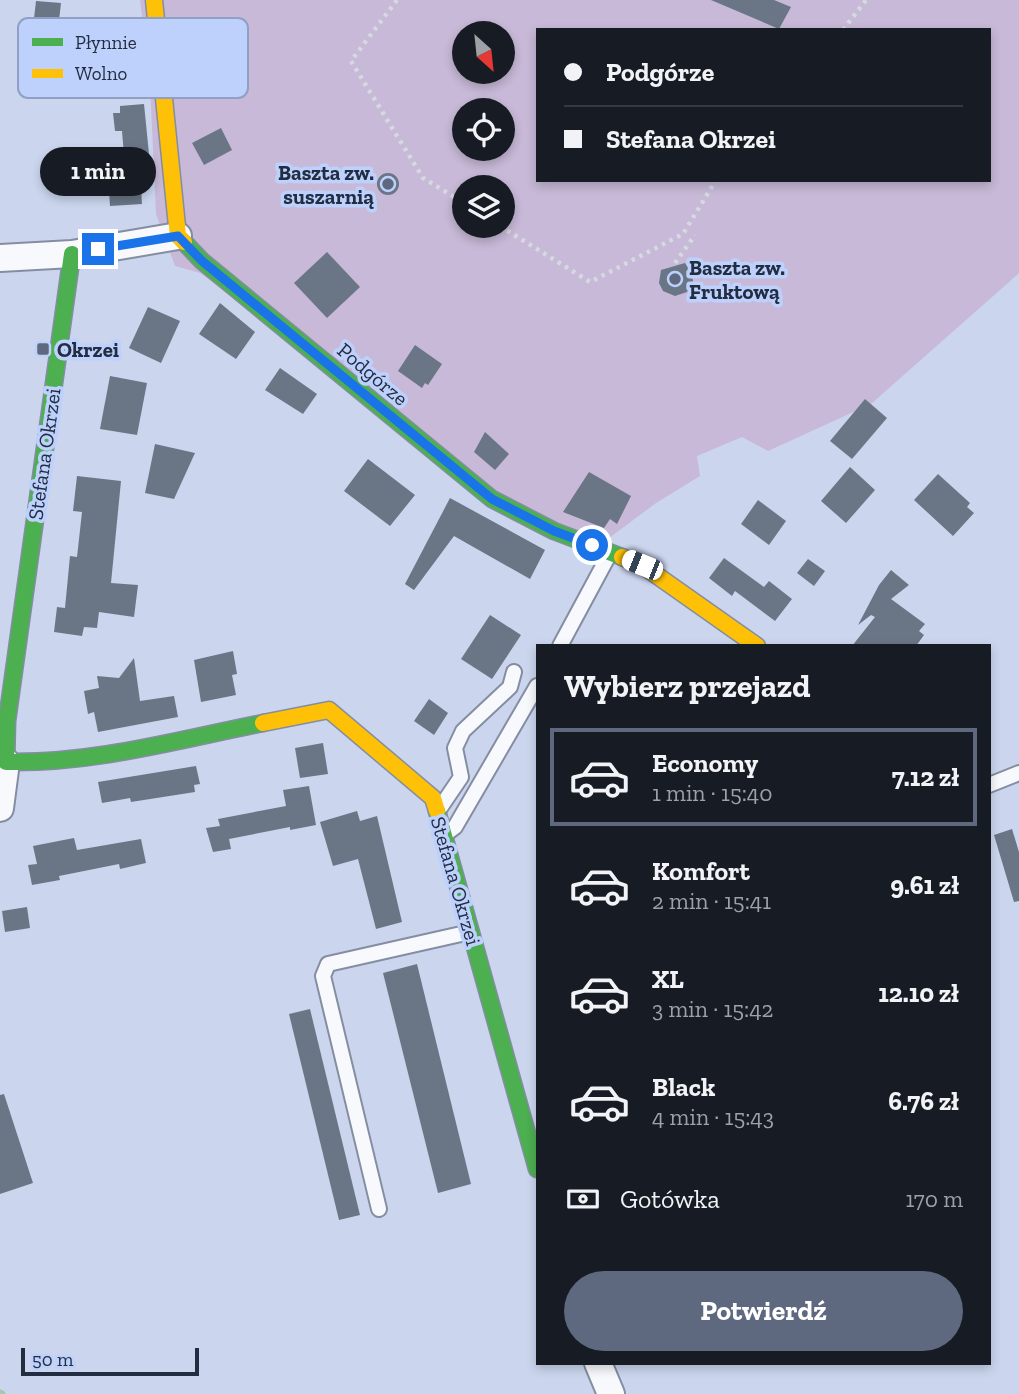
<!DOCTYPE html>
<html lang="pl">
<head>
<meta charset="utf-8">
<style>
  body { margin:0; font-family:"Zilla Slab",serif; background:#242831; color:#f1f3f6; height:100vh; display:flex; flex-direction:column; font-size:26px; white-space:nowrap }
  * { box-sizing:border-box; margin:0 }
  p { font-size:23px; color:#9ea1a6 }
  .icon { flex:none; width:38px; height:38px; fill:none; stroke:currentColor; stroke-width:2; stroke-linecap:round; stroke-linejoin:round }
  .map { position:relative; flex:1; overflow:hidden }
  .drawer { position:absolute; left:536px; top:644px; width:455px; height:721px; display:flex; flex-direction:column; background:#171b24; border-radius:0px; box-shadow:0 4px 10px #0003 }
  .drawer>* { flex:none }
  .guide { position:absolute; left:536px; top:28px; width:455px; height:154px; border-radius:0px; box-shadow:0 4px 10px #0003; display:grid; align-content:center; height:154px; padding:0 28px; background:#171b24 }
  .needle { width:46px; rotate:153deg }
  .fabs { position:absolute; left:452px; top:21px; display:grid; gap:14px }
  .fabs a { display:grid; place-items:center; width:63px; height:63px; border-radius:50%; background:#171b24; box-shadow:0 4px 10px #0003; font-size:35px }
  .scale { position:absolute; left:21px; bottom:18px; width:178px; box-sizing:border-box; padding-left:7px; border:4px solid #232d41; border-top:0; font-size:19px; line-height:24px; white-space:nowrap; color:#232d41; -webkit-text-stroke:5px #bdd1fc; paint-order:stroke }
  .end { position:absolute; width:32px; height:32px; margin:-16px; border:9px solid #1a73e8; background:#fff; box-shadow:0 0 0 4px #fff }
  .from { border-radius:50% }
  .bubble { position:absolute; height:49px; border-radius:24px; background:#171b24; box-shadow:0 4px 10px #0003; font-size:23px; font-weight:800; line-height:49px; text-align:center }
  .car { position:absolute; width:21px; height:42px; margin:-21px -10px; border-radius:9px; box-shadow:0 0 5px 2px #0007; background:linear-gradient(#fff 24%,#345 0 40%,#fff 0 76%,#345 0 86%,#fff 0) }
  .guide b { display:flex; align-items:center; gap:24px; height:66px; font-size:26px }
  .guide b+b { border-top:2px solid #363941 }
  .guide i { width:18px; height:18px; background:#f1f3f6 }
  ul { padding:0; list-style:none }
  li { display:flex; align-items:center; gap:21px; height:98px; margin:0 14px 10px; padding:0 14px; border:4px solid transparent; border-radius:0px }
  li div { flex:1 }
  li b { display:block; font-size:26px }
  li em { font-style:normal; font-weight:800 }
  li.selected { border-color:#5e687e }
  li>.icon { width:63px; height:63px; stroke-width:1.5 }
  h2 { padding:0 28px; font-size:32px; line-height:84px }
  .pay { display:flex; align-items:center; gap:18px; height:77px; padding:0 28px; font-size:26px }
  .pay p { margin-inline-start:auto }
  .cta { display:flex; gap:14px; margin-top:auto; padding:14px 28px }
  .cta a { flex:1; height:80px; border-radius:42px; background:#5e687e; color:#fff; font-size:28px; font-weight:800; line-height:80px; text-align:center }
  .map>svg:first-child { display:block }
  .green { fill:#c7b9d7; fill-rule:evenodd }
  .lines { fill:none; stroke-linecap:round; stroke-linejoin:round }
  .stream { stroke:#a4c9b0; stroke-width:7 }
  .building { fill:#6a7686 }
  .lane-casing { stroke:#848da1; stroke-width:18 }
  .street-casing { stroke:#848da1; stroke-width:30 }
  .fast-casing { stroke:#848da1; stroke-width:19 }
  .slow-casing { stroke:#848da1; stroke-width:19 }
  .path { stroke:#d5d9e0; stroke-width:4.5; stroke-dasharray:3.5 5; stroke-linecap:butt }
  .lane { stroke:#f7f9fc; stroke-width:14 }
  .street { stroke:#f7f9fc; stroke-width:26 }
  .fast { stroke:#4caf50; stroke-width:16 }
  .slow { stroke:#ffc107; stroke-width:16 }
  .route { stroke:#1a73e8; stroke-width:9 }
  .poi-dot { fill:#5e687e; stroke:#bdd1fc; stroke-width:2.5 }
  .labels { text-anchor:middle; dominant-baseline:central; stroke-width:7; stroke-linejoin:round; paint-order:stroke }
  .poi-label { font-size:21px; font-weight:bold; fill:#232d41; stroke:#bdd1fc; text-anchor:start }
  .street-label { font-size:21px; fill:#232d41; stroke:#bdd1fc }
  .key { fill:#bdd1fc; stroke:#8fa0c4; stroke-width:2 }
  .key-label { font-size:19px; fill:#232d41 }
</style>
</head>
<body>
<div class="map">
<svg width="1019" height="1394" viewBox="0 0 1019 1394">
  <rect width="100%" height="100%" fill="#cbd6ee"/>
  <path class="green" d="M140,0H1019V273L871,404L768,451L742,437L697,456L700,476L656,503L585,556L200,273L175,266L156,214L150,85ZM537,30H989V180H537ZM464,33H502V72H464ZM464,110H502V149H464ZM464,187H502V226H464Z"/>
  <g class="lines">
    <path class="stream" d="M0,1393L2,1394"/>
  </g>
  <g class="building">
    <path d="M711,0H774L791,7L779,29Z"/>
    <path d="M36,1L61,3L58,29L33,27Z"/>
    <path d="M144,104L149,154L124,155L122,131H115L113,113H120V106Z"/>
    <path d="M221,128L232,150L204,165L192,143Z"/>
    <path d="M140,173L142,204L110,206L108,175Z"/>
    <circle cx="388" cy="184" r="11"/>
    <path d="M327,252L360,287L327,318L294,283Z"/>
    <path d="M685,263L691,272L693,281L687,292L675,296L663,291L659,283L661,270Z"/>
    <path d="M220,303L255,332L236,359L199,334Z"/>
    <path d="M148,307L180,321L161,363L129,348Z"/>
    <path d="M415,345L442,364L428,385L425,383L422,388L398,371Z"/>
    <path d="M280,368L317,394L303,414L265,390Z"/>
    <path d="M110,376L147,383L137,435L100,429Z"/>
    <path d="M865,399L887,418L852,459L830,441Z"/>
    <path d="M485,432L509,454L495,470L474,452Z"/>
    <path d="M155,444L195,453L174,499L145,493Z"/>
    <path d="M368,459L415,495L390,526L344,491Z"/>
    <path d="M850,467L875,490L846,523L821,501Z"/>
    <path d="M589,472L631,496L617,524L610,519L604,528L563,512Z"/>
    <path d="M938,474L970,503L967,507L974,513L953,536L914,500Z"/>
    <path d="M77,476L121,481L111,583L138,585L134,617L99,612L97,628L84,627L82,636L54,632L57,607L65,608L70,556L77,557L82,512L73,511Z"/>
    <path d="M450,498L545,550L530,579L454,536L414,590L405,584Z"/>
    <path d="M758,500L786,521L769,545L741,524Z"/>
    <path d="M724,558L764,587L769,581L792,599L775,621L735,591L732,596L709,578Z"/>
    <path d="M808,559L825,571L814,586L797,573Z"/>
    <path d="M891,570L909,585L891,599L925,624L919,631L924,635L916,646H852L875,617L871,615L858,625L879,585Z"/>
    <path d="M490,615L521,635L492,679L461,659Z"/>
    <path d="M233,651L237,674L232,675L236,695L201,702L194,660Z"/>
    <path d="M134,658L140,701L174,696L178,717L98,732L94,712L88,714L84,691L99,688L97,676L119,678Z"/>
    <path d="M429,699L448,713L434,735L414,721Z"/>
    <path d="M323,743L328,774L300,778L295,748Z"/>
    <path d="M196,766L200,784L194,785L195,792L131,802L130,798L102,803L98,782Z"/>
    <path d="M309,786L316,825L290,830V827L229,839L231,849L213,852L206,828L220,826L218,819L286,806L283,790Z"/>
    <path d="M357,811L360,821L377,816L402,922L376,929L358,859L333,866L320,822Z"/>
    <path d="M1012,829L1019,852V901L1014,902L994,835Z"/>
    <path d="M74,838L77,850L141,839L146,863L120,869L119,864L59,876L60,880L32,885L28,865L37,864L33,846Z"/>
    <path d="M27,907L30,928L5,932L2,911Z"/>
    <path d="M417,964L471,1184L438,1193L383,973Z"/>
    <path d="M310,1009L360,1215L339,1220L289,1014Z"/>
    <path d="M4,1094L33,1183L0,1194V1095Z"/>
  </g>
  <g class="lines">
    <defs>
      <g id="lane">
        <path d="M560,646L610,553"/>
        <path d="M989,785L1019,773"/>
        <path d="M440,808L461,777L455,748L463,731L510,687L514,672"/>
        <path d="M447,833L455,827L537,686"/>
        <path d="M379,1209L323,976L328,964L470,932"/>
      </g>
      <g id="street">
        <path d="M0,258L72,254L178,236"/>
        <path d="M0,808L6,762"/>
        <path d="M598,1363L611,1394"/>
      </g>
      <g id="fast">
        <path d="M184,242L202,261L492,499L554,531L622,557"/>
        <path d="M72,254L7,721L6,762C93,764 178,740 263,723"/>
        <path d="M437,811L537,1169"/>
      </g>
      <g id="slow">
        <path d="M154,0L178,236L184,242"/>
        <path d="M622,557L642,565L757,646"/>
        <path d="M263,723L329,710L433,798L437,811"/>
      </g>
    </defs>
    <use href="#lane" class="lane-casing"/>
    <use href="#street" class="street-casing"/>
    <use href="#fast" class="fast-casing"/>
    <use href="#slow" class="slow-casing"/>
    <g class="path">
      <path d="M397,0L351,61L423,178L464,203"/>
      <path d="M843,30L866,0"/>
      <path d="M500,226L590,282L683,234L716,180"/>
      <path d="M675,263L695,235"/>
    </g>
    <use href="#lane" class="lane"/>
    <use href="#street" class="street"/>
    <use href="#fast" class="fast"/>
    <use href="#slow" class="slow"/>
  </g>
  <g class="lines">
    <path class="route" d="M98,249L178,236L202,261L492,499L554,531L592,545"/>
  </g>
  <g class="poi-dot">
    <circle cx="388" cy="184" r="7"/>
    <circle cx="675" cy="279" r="7"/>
    <rect x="36" y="342" width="14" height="14" rx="3.5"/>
  </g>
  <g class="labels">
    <g class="poi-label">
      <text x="374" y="172" text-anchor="end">Baszta zw.<tspan x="374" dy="24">suszarnią</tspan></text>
      <text x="689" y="267">Baszta zw.<tspan x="689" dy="24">Fruktową</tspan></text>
      <text x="57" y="349">Okrzei</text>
    </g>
    <g class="street-label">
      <text transform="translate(373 374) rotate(40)">Podgórze</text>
      <text transform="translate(44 454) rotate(-82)">Stefana Okrzei</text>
      <text transform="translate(456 881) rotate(74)">Stefana Okrzei</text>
    </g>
  </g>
  <rect x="18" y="18" width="230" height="80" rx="10" class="key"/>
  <rect x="32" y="38" width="31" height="8" fill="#4caf50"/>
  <rect x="32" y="69" width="31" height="9" fill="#ffc107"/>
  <g class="key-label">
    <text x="75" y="49">Płynnie</text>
    <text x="75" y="80">Wolno</text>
  </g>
</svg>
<div class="fabs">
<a><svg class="needle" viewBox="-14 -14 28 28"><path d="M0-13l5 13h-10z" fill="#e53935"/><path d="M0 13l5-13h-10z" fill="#9ea1a6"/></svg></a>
<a><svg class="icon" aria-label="locate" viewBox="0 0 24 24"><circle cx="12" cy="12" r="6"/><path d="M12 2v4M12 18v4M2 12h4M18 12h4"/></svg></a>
<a><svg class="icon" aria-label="layers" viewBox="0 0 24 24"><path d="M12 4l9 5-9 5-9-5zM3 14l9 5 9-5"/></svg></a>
</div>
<div class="scale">50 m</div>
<i class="end from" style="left:592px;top:545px"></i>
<i class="end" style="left:98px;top:249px"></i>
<div class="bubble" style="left:40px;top:147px;width:116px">1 min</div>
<i class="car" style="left:642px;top:565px;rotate:292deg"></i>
<div class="guide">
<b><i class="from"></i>Podgórze</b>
<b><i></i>Stefana Okrzei</b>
</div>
<section class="drawer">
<h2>Wybierz przejazd</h2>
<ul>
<li class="selected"><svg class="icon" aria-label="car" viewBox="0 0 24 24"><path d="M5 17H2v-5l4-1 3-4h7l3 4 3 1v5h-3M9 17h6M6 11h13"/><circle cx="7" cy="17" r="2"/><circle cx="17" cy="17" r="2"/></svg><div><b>Economy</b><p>1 min · 15:40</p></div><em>7.12 zł</em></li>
<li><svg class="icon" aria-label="car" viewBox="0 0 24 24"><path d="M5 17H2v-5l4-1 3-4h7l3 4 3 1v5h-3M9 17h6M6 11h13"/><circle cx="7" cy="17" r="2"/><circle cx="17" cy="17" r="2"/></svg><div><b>Komfort</b><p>2 min · 15:41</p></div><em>9.61 zł</em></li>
<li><svg class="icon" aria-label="car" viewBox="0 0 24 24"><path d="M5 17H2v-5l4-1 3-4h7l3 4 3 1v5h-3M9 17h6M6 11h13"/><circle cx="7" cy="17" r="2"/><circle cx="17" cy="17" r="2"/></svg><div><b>XL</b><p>3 min · 15:42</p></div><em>12.10 zł</em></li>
<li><svg class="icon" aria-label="car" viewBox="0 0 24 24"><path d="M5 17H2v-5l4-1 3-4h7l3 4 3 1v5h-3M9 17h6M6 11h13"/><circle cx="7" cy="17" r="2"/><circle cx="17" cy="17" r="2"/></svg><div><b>Black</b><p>4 min · 15:43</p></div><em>6.76 zł</em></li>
</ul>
<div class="pay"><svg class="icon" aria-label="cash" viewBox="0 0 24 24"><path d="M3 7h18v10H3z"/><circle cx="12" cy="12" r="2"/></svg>Gotówka<p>170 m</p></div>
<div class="cta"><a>Potwierdź</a></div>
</section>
</div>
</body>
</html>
